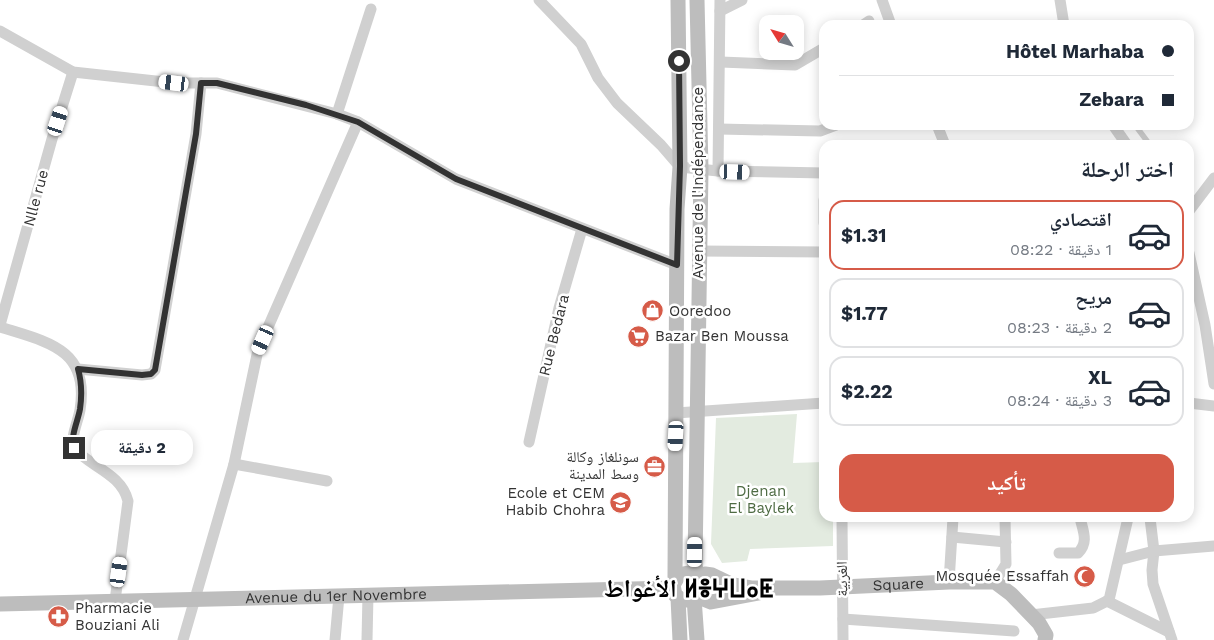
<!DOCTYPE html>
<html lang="ar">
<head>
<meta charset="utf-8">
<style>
  body { margin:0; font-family:"Work Sans","Noto Naskh Arabic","Noto Sans Tifinagh",sans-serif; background:#f2f2f3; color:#1f2937; direction:rtl; height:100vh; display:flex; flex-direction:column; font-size:19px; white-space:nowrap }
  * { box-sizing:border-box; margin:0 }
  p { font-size:16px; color:#747a83 }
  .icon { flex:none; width:28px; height:28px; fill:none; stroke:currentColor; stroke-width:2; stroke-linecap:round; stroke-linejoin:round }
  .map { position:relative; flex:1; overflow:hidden; direction:ltr }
  .drawer { position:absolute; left:819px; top:140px; width:375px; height:382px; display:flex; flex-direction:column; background:#fff; border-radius:15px; box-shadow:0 2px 12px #0003; direction:rtl }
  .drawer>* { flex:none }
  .banner { position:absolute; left:819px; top:20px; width:375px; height:110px; border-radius:15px; box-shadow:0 2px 12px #0003; direction:rtl; display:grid; align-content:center; height:110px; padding:0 20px; background:#fff }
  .needle { width:32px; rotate:307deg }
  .controls { position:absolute; left:759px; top:15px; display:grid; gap:10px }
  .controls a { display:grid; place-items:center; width:45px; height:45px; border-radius:10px; background:#fff; box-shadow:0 2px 12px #0003; font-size:25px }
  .end { position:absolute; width:22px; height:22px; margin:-11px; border:6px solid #333; background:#fff; box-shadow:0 0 0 2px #fff }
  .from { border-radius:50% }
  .bubble { position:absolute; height:35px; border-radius:15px; background:#fff; box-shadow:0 2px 12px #0003; font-size:16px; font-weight:700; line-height:35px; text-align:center; direction:rtl }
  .car { position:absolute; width:15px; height:30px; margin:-15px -8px; border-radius:6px; box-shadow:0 0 4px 1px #0007; background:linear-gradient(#fff 24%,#345 0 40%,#fff 0 76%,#345 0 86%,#fff 0) }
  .banner b { display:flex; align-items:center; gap:18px; height:48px; font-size:19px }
  .banner b+b { border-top:1px solid #e0e1e3 }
  .banner i { width:12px; height:12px; background:#1f2937 }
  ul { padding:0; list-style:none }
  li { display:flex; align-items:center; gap:15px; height:70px; margin:0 10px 8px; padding:0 10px; border:2px solid #e0e1e3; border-radius:15px }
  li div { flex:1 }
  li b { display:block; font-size:19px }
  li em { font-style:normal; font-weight:700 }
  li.current { border-color:#d65b48 }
  li>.icon { width:45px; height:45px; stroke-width:1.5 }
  h2 { padding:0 20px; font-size:22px; line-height:60px }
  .primary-button { display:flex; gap:10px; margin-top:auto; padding:10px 20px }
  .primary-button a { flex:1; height:58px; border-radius:15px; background:#d65b48; color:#fff; font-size:20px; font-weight:700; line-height:58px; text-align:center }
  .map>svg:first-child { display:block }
  .green { fill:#e3ebe0 }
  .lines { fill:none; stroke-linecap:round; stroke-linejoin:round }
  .lane { stroke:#d0d0d0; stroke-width:5.5 }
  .street { stroke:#d0d0d0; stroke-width:11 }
  .secondary { stroke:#bdbdbd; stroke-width:15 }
  .route { stroke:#333; stroke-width:6 }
  .labels { text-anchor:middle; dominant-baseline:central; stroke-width:5; stroke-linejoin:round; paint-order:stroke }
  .street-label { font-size:15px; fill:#333; stroke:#fff }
  .poi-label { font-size:15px; fill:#333; stroke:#fff; text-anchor:start }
  .park-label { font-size:15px; fill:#4e6b43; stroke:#fff }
  .town-label { font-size:25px; font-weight:bold; fill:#000; stroke:#fff }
</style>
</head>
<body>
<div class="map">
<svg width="1214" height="640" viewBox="0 0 1214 640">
  <rect width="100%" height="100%" fill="#fff"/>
  <path class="green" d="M797,414L793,463L824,462V518H833V546L750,549L747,561L722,563L711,544L716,418Z"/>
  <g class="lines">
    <path class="lane" d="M1135,125L1150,145"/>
    <g class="street">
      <path d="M539,0L581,44L598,78L617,103L661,145L680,167L718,171L824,173"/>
      <path d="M882,0L891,25"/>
      <path d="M1060,0L1064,25"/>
      <path d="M720,11L742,0"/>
      <path d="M863,25L869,21"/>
      <path d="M0,31L73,72L174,83H217L337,114L358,122L456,179L677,265"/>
      <path d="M721,62L795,65L824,48"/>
      <path d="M337,114L371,9"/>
      <path d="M937,125L945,145"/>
      <path d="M1113,125L1127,145"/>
      <path d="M719,129L820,131L836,125"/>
      <path d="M718,171L720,0"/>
      <path d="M824,200V223"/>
      <path d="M1189,211L1214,178"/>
      <path d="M699,251L824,252"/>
      <path d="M1189,253L1205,325L1214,384"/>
      <path d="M0,325L52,139L73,72"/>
      <path d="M0,327C48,342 90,349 80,410C78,422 70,437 74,448C90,467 121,473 128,501L115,601"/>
      <path d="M78,369L142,375L151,374L155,370L196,134L201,83"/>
      <path d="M1189,403L1214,406"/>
      <path d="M676,413L824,403"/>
      <path d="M529,442L559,308L582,229"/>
      <path d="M234,464L327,481"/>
      <path d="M842,518L843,640"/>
      <path d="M1150,518L1154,551L1152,570L1153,584L1172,640"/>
      <path d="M952,537L1006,542"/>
      <path d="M1059,553H1078C1089,542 1083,531 1080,518"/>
      <path d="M1119,560L1154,551L1214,546"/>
      <path d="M949,582L953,518"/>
      <path d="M995,582L1006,564L1005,518"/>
      <path d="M1107,601L1169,632"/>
      <path d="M1031,615L1093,608L1109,600L1128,518"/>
      <path d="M843,619L1014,631"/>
      <path d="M183,640L234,464L258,350L358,122"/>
      <path d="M335,640L339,596"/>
      <path d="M367,640L368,595"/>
    </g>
    <g class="secondary">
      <path d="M696,577L688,573L679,575L673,585L675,595L682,600H690C706,592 696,578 695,564L701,169L697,0"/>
      <path d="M675,578L677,209L680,167L678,0"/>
      <path id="s1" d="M697,578L705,574L712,575L733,585L751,588H820L949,582H995L1011,594L1039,623L1046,635L1045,640"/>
      <path d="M696,596L711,602L759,593"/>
      <path d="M678,598L680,640"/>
      <path d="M694,598L697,640"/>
      <path id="s2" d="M0,604L673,588"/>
    </g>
  </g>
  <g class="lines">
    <path class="route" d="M74,448C70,436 78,421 80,409C82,395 82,383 78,369L142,375L151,374L155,370L196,134L201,83H217L306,105L358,122L456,179L677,265L680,166L679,61"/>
  </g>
  <defs>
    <symbol id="shop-disc" viewBox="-11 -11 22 22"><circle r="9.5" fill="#d65b48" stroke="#fff"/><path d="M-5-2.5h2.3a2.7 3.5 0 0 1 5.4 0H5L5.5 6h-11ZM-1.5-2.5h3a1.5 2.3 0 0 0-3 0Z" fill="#fff"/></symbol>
    <symbol id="supermarket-disc" viewBox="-11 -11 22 22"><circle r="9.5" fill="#d65b48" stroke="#fff"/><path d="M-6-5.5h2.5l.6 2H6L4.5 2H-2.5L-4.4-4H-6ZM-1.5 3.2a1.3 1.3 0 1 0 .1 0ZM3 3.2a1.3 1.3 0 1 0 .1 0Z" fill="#fff"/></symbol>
    <symbol id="office-disc" viewBox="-11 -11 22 22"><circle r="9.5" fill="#d65b48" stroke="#fff"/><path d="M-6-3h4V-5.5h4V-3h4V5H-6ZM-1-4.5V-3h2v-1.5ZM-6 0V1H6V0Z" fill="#fff"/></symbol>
    <symbol id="school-disc" viewBox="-11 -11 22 22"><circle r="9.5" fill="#d65b48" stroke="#fff"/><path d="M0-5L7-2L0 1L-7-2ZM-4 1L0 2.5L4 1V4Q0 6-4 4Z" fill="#fff"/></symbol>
    <symbol id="mosque-disc" viewBox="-11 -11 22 22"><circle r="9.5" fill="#d65b48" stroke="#fff"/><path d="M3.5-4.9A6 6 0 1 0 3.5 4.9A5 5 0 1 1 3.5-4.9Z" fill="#fff"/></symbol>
    <symbol id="pharmacy-disc" viewBox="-11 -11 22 22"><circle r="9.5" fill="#d65b48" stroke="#fff"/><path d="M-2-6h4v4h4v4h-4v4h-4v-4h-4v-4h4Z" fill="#fff"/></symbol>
  </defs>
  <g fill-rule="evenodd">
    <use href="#shop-disc" x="640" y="298" width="25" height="25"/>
    <use href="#supermarket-disc" x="626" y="324" width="25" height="25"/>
    <use href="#office-disc" x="642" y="454" width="25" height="25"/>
    <use href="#school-disc" x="608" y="490" width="25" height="25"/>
    <use href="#mosque-disc" x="1072" y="564" width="25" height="25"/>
    <use href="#pharmacy-disc" x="46" y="604" width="25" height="25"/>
  </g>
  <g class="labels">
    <g class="street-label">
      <text transform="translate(698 183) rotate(-90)">Avenue de l'Indépendance</text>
      <text transform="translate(36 198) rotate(-75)">Nlle rue</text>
      <text transform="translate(554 335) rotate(-76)">Rue Bedara</text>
      <text transform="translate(842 579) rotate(-91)">الغربية</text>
      <text stroke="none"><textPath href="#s1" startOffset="205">Square</textPath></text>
      <text stroke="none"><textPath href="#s2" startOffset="336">Avenue du 1er Novembre</textPath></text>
    </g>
    <g class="poi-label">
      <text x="669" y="311">Ooredoo</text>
      <text x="655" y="336">Bazar Ben Moussa</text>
      <text x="639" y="457" text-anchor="end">سونلغاز وكالة<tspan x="639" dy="17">وسط المدينة</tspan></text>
      <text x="605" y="493" text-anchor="end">Ecole et CEM<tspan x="605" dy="17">Habib Chohra</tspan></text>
      <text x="1069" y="576" text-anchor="end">Mosquée Essaffah</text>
      <text x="75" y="608">Pharmacie<tspan x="75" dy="17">Bouziani Ali</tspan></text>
    </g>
    <g class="park-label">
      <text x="761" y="491">Djenan<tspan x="761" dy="17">El Baylek</tspan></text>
    </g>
    <g class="town-label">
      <text x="689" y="588">الأغواط ⵍⴻⵖⵡⴰⵟ</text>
    </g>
  </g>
</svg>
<div class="controls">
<a><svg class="needle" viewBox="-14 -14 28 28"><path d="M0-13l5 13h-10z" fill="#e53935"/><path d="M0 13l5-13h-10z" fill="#747a83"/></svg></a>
</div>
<i class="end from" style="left:679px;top:61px"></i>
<i class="end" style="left:74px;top:448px"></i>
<div class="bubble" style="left:91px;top:430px;width:102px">2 دقيقة</div>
<i class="car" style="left:174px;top:83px;rotate:277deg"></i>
<i class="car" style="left:58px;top:121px;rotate:18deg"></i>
<i class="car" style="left:735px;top:172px;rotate:92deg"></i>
<i class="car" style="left:263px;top:340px;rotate:204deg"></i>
<i class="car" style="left:676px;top:436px;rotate:183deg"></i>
<i class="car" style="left:695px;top:552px;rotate:1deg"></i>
<i class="car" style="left:119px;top:572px;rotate:8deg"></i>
<div class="banner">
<b><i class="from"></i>Hôtel Marhaba</b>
<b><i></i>Zebara</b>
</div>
<section class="drawer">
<h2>اختر الرحلة</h2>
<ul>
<li class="current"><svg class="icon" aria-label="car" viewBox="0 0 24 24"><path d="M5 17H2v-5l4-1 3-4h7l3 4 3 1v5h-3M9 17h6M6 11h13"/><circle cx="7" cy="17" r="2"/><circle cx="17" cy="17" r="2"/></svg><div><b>اقتصادي</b><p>1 دقيقة · 08:22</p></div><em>$1.31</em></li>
<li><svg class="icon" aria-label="car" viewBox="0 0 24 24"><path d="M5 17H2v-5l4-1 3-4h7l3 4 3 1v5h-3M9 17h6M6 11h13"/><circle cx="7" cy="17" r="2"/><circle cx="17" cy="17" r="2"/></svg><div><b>مريح</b><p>2 دقيقة · 08:23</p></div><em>$1.77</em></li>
<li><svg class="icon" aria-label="car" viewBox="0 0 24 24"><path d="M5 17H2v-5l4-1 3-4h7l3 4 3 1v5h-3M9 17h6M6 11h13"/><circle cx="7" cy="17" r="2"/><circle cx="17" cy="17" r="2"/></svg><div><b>XL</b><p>3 دقيقة · 08:24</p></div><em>$2.22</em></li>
</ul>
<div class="primary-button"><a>تأكيد</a></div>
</section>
</div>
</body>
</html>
